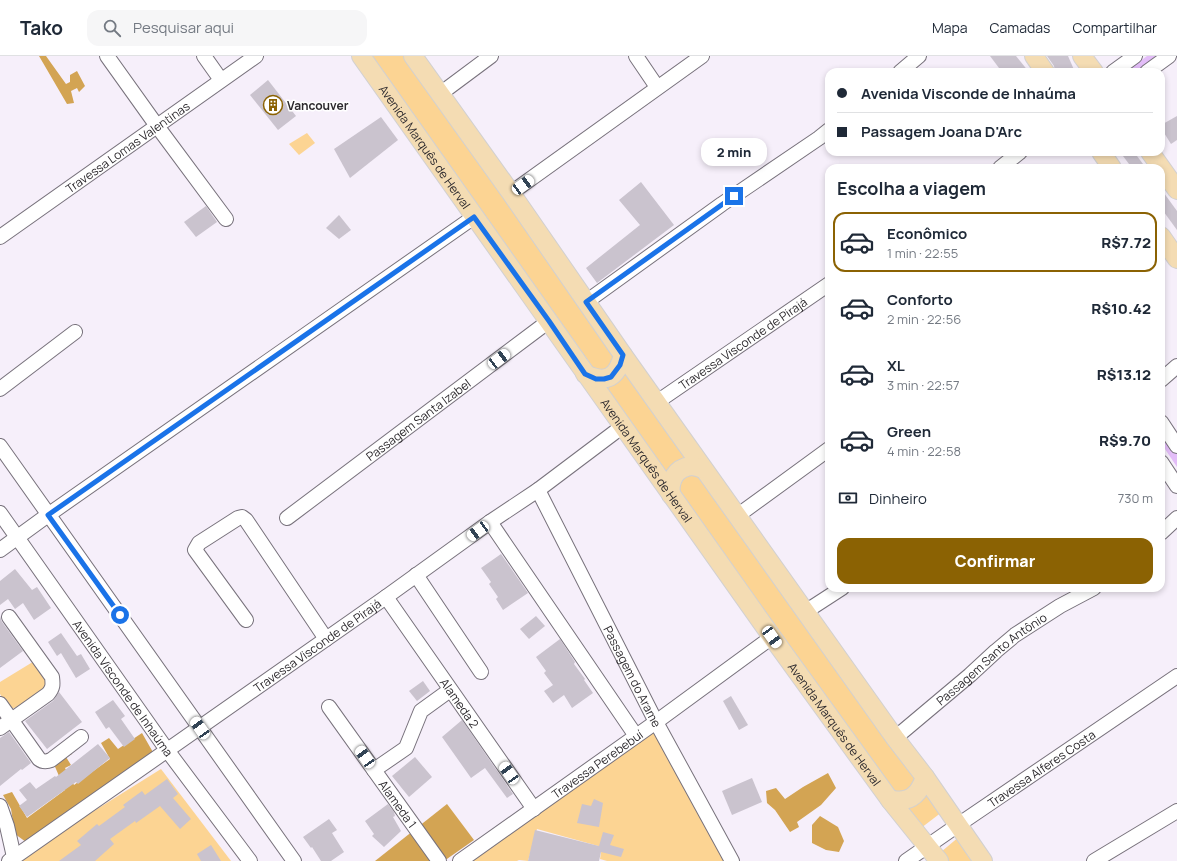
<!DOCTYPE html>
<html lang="pt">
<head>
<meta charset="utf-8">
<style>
  body { margin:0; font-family:Manrope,sans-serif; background:#f6f6f7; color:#1f2937; height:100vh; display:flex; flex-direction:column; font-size:15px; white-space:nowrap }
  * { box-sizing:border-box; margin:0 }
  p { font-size:13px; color:#747a83 }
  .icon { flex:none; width:22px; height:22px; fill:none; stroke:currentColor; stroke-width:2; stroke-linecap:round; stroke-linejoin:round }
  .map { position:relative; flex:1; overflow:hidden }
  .sheet { position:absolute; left:825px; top:108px; width:340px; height:428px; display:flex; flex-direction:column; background:#fff; border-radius:12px; box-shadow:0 2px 6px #0003 }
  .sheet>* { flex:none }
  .top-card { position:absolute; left:825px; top:12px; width:340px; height:88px; border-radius:12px; box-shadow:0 2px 6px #0003; display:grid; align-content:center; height:88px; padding:0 12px; background:#fff }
  .end { position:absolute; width:18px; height:18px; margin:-9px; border:5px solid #1a73e8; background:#fff; box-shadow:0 0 0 2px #fff }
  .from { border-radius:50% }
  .bubble { position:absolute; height:28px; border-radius:12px; background:#fff; box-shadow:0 2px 6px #0003; font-size:13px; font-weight:800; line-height:28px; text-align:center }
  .car { position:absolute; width:12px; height:24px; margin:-12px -6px; border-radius:5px; box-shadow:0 0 3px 1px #0007; background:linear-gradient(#fff 24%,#345 0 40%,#fff 0 76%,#345 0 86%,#fff 0) }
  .top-card b { display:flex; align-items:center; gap:14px; height:38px; font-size:15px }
  .top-card b+b { border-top:1px solid #e0e1e3 }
  .top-card i { width:10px; height:10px; background:#1f2937 }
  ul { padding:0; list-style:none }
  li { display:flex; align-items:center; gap:12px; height:60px; margin:0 8px 6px; padding:0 4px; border:2px solid transparent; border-radius:12px }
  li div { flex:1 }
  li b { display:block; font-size:15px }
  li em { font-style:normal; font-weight:800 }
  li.on { border-color:#8b6203 }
  li>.icon { width:36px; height:36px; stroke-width:1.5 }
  h2 { padding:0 12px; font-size:18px; line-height:48px }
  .pay { display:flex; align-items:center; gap:10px; height:44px; padding:0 12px; font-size:15px }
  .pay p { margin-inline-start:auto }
  .cta { display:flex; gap:8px; margin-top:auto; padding:8px 12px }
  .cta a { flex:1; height:46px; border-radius:12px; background:#8b6203; color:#fff; font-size:16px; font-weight:800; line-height:46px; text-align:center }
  header { display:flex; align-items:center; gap:24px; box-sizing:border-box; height:56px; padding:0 20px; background:#fff; border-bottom:1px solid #e0e1e3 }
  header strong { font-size:19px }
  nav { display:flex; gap:22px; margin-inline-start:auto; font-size:14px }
  .search { width:280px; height:36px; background:#f6f6f7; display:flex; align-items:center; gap:10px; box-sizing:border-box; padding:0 14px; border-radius:12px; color:#747a83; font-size:15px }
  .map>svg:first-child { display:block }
  .green { fill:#fcd493 }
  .forest { fill:#d3a453 }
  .water { fill:#e3bdf8 }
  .building { fill:#cac3ce }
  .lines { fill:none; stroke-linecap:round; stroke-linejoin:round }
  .minor-casing { stroke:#78727c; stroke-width:16 }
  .major-casing { stroke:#d1d0d1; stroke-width:20 }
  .minor { stroke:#fff; stroke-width:14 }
  .major { stroke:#f4dcb3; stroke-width:18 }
  .route { stroke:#1a73e8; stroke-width:5 }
  .labels { text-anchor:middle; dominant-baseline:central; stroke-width:3; stroke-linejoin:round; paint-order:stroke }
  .poi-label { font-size:12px; font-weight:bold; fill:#2d2a2e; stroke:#fff; text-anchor:start }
  .street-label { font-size:12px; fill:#2d2a2e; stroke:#fff }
</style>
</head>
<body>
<header>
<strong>Tako</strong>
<div class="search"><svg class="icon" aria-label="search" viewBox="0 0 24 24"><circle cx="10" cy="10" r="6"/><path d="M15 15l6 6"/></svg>Pesquisar aqui</div>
<nav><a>Mapa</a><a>Camadas</a><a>Compartilhar</a></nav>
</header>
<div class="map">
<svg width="1177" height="805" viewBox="0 0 1177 805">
  <rect width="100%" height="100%" fill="#f6effa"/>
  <g class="green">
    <path d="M371,0H407L616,296L608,316L597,317Z"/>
    <path d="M307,77L315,87L299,99L289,88Z"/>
    <path d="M622,312L695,407L667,423L599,325Z"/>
    <path d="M697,414L919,724L915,732L891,738L674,435L675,426Z"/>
    <path d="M36,604L50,627L20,653L16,651L10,654L0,638V626Z"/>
    <path d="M655,670L729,805H607L600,803L602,791L537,773L528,805L519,804L517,805H468Z"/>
    <path d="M161,713L231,805H15L22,800Z"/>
    <path d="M925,728L942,756L921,772L899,748Z"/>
    <path d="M960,780L979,805H947L941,796Z"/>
  </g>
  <g class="forest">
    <path d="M39,0H46L66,28L70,26V19L77,15L85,30L79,36L77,32L71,35L74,47L67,48Z"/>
    <path d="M142,677L154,698L26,786L15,778L11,753L3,739L12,736L27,762L65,734L53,706L67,695L72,698L66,701L71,709L65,712L74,729L110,703L101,687L109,682L118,693Z"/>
    <path d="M828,717L836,732L821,749L797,766L799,771L790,776L775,754L767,747L766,735L776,732L785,743L803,731Z"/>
    <path d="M447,748L474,784L444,805H375Z"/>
    <path d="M820,760L838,771L844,785L839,796L826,794L812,787V769Z"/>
  </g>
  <g class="water">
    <path d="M1147,0H1166L1142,16H1126Z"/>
    <path d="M1161,371L1177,394V411L1161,387Z"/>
  </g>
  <g class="building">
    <path d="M990,0H1016L1029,16H1002Z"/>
    <path d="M1047,0H1068L1075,16H1055L1054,10Z"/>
    <path d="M268,24L296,60L278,74L250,39Z"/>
    <path d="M1177,60V84L1171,88L1161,72V69Z"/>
    <path d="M381,61L398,84L350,122L334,93Z"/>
    <path d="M1120,96H1134L1146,112H1132Z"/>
    <path d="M641,126L674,169L597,227L586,212L640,169L619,144Z"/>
    <path d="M1161,133L1177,155V174L1161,152Z"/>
    <path d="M206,150L217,166L196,181L184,166Z"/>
    <path d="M339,159L351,174L339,183L326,172Z"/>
    <path d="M501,498L528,537L503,554L496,543L498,541L489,528L491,526L481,512Z"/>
    <path d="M15,513L32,534L37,531L51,552L34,564L23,547L15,553L8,543L0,549V525Z"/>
    <path d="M0,560L2,566L23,595L0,612Z"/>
    <path d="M536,560L545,570L529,583L520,573Z"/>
    <path d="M61,577L77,600L81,598L90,613L76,622L61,597L57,600L48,586Z"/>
    <path d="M560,583L575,606L574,608L585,623L584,624L593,637L572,652L564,639L553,647L544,635L553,629L544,617L546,615L536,601Z"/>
    <path d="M423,625L430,635L417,645L409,635Z"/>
    <path d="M59,636L82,666L47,693L25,665L53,645Z"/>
    <path d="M731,640L748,669L739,674L723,645Z"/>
    <path d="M113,644L125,660L121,663L135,683L124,691L109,671L106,673L95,656Z"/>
    <path d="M462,664L513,738L507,742L485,712L471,722L442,681Z"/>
    <path d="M9,676L31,707L22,714L21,713L0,730V682Z"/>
    <path d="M98,688L110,702L78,728L76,726L27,761L19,750L27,744L19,734L30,726L36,733L55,720L56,721Z"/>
    <path d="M415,701L432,721L409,741L392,720Z"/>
    <path d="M752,722L762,746L732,759L722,735Z"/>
    <path d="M167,723L178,738L173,742L191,763L180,773L160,750L136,767L135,765L110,783L114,788L95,805H59L81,789L77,785L97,768L99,770L125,751L123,749L142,735L145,739Z"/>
    <path d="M594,743L603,747L599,771L577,767L582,748L591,750Z"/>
    <path d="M388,748L394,756L395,760L393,761L401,775L384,791L372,780L374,778L365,765Z"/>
    <path d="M329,763L337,774L332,777L344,796L331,805H321L312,791L311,792L303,781Z"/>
    <path d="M535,774L599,790L603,776L614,779L610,789L624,793L621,801L601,796L599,805H528Z"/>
    <path d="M211,789L221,805H201L197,798Z"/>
  </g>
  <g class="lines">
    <defs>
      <g id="minor">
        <path d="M107,0L157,70L226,163"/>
        <path d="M204,0L221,24"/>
        <path d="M636,0L657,31"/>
        <path d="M900,16L919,0"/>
        <path d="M1113,16L1135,0"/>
        <path d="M1147,16L1169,0"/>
        <path d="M440,38L491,0"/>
        <path d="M1000,112L1020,96"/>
        <path d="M511,137L702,0"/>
        <path id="s1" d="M0,181L256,0"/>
        <path d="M586,246L722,148L819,82L829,74"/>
        <path d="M1161,324L1177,310"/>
        <path d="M0,333L75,276"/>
        <path id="s2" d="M657,346L829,228"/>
        <path d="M1161,366L1177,390"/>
        <path d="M0,390L294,805"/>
        <path d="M1161,406L1177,430"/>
        <path id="s3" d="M538,434L656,666L732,805"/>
        <path id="s4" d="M0,457L167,694L250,805"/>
        <path d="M737,460L829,393"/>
        <path id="s5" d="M287,462L549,265"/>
        <path d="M490,466L636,680"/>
        <path d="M1161,477L1177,462"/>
        <path d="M0,494L48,459L474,161"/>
        <path d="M416,519L481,616"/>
        <path id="s6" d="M386,541L534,753"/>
        <path d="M805,556L842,532"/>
        <path d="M246,564L195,494L199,487L238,462L242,461L246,464L326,583"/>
        <path d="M0,648L39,703C43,706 46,706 51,704L81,681"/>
        <path id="s7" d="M329,651L439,805"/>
        <path d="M0,672L48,638C53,632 53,629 52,621L9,561"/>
        <path id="s8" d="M895,682L970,619L996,595L1015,579L1060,550L1094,532"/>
        <path d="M374,714L406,692L421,655L450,634"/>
        <path d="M0,750L7,770L14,801"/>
        <path id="s9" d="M9,805L386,541L490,466L538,434L623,370"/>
        <path id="s10" d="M460,805L656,666L772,581"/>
        <path id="s11" d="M906,805L958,769L1177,620"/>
        <path d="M1094,805L1177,755"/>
      </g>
      <g id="major">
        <path id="s12" d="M361,0L772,581L890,744L939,805"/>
        <path d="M413,0L511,137L623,299L895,682L925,721L983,805"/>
        <path d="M1034,0L1045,16"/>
        <path d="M1082,0L1094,16"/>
        <path d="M1101,96L1112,112"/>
        <path d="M1150,96L1177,134"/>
        <path d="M1161,180L1177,203"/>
        <path d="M585,318C606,328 617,322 623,299"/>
        <path d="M671,439C669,425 675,412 691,410C695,410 700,412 703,413"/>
        <path d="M890,744C894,744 900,745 904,744C916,742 921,732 925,721"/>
      </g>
    </defs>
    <use href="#minor" class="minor-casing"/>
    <use href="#major" class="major-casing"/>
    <use href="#minor" class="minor"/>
    <use href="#major" class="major"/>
  </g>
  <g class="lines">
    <path class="route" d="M120,559L48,459L474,161L549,265L585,318L596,323H604L611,321L620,309L623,299L586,246L734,140"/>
  </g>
  <defs>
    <symbol id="building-ring" viewBox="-11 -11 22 22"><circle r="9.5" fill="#fff" stroke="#8b6203" stroke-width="1.5"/><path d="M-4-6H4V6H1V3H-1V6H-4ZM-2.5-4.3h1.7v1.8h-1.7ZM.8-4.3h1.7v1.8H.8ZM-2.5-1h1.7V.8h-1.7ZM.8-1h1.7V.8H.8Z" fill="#8b6203"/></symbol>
  </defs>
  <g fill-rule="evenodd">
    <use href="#building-ring" x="262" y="38" width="22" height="22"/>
  </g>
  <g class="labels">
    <g class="poi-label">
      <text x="287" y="49">Vancouver</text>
    </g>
    <g class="street-label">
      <text stroke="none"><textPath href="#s1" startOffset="156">Travessa Lomas Valentinas</textPath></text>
      <text stroke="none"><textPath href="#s12" startOffset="111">Avenida Marquês de Herval</textPath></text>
      <text stroke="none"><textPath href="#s2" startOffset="104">Travessa Visconde de Pirajá</textPath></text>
      <text stroke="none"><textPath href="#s5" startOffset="164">Passagem Santa Izabel</textPath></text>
      <text stroke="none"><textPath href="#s12" startOffset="495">Avenida Marquês de Herval</textPath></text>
      <text stroke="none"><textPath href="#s9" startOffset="376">Travessa Visconde de Pirajá</textPath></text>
      <text stroke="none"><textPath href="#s8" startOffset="125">Passagem Santo Antônio</textPath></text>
      <text stroke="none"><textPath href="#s3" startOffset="209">Passagem do Arame</textPath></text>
      <text stroke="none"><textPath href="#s4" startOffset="214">Avenida Visconde de Inhaúma</textPath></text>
      <text stroke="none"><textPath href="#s6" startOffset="129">Alameda 2</textPath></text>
      <text stroke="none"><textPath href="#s12" startOffset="819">Avenida Marquês de Herval</textPath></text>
      <text stroke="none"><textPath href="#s10" startOffset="168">Travessa Perebebuí</textPath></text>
      <text stroke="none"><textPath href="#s11" startOffset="164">Travessa Alferes Costa</textPath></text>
      <text stroke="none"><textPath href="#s7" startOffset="119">Alameda 1</textPath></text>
    </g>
  </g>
</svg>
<i class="end from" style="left:120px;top:559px"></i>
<i class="end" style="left:734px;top:140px"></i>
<div class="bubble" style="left:701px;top:82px;width:66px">2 min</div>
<i class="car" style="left:523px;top:129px;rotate:54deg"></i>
<i class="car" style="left:499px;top:303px;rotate:53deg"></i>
<i class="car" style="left:478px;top:475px;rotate:234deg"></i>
<i class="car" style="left:772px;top:581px;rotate:144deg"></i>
<i class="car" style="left:200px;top:672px;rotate:325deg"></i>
<i class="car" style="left:365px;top:701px;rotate:325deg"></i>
<i class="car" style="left:509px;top:717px;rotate:325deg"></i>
<div class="top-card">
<b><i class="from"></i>Avenida Visconde de Inhaúma</b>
<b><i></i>Passagem Joana D'Arc</b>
</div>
<section class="sheet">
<h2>Escolha a viagem</h2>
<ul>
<li class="on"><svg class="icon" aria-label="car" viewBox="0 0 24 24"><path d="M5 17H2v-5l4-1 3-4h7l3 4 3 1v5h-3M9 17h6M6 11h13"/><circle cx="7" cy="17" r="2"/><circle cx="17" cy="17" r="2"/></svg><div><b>Econômico</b><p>1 min · 22:55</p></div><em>R$7.72</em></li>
<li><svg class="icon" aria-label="car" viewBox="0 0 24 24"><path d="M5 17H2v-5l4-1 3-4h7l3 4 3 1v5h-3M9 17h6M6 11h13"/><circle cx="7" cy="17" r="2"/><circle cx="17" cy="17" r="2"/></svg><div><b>Conforto</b><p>2 min · 22:56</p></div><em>R$10.42</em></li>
<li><svg class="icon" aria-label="car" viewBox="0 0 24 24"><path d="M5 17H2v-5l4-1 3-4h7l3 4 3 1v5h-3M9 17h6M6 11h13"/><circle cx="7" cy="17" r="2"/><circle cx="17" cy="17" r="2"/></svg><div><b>XL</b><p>3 min · 22:57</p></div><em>R$13.12</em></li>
<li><svg class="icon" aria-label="car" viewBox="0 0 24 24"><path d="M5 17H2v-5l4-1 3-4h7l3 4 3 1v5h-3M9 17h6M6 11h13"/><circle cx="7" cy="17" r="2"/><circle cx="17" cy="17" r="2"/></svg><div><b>Green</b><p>4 min · 22:58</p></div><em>R$9.70</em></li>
</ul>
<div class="pay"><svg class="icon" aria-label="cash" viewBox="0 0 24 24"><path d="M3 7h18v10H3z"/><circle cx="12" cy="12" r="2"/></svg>Dinheiro<p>730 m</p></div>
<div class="cta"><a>Confirmar</a></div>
</section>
</div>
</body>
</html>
